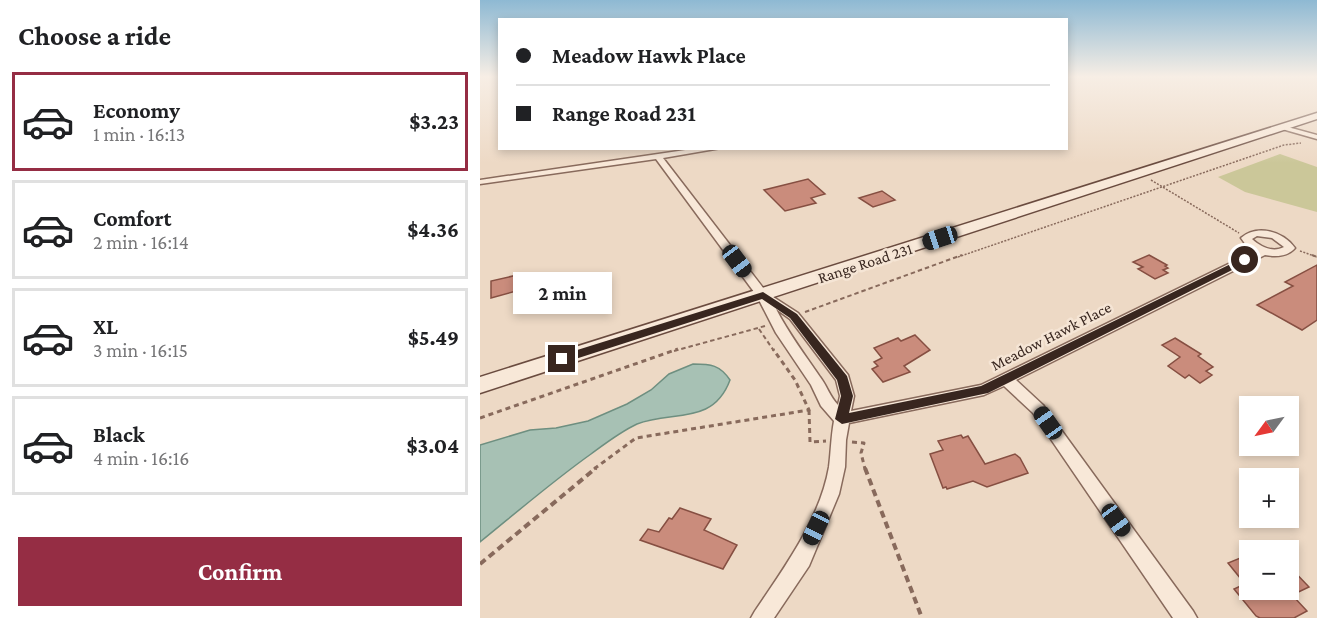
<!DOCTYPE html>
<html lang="en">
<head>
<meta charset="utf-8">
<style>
  body { margin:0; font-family:"Crimson Pro",serif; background:#f2f2f2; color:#202124; height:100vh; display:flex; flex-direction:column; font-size:22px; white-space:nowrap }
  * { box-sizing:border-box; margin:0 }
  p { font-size:20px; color:#757577 }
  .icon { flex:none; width:33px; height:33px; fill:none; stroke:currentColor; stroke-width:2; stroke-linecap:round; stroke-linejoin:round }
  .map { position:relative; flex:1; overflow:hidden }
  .drawer { display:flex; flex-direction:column; background:#fff; width:480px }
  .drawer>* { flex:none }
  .guide { position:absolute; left:18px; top:18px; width:570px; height:132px; border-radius:0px; box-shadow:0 3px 9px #0003; display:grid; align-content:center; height:132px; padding:0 18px; background:#fff }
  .needle { width:39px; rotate:237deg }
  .buttons { position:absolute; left:759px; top:396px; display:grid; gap:12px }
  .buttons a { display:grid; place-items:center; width:60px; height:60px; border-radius:0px; background:#fff; box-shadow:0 3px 9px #0003; font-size:30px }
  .end { position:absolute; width:27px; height:27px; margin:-14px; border:8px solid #38261f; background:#fff; box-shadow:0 0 0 3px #fff }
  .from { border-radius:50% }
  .bubble { position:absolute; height:42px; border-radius:0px; background:#fff; box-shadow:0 3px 9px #0003; font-size:20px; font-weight:700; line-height:42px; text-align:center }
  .car { position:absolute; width:18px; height:36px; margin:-18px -9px; border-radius:8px; box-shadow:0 0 4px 2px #0007; background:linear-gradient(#222 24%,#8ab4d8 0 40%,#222 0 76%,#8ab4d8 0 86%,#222 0) }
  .guide b { display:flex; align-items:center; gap:21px; height:57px; font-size:22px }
  .guide b+b { border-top:2px solid #e0e0e0 }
  .guide i { width:15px; height:15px; background:#202124 }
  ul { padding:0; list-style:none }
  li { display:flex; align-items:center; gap:18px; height:99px; margin:0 12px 9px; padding:0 6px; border:3px solid #e0e0e0; border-radius:0px }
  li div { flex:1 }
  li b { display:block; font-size:22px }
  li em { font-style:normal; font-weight:700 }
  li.current { border-color:#952d44 }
  li>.icon { width:54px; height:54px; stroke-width:1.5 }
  h2 { padding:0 18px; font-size:27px; line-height:72px }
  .primary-button { display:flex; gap:12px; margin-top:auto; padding:12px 18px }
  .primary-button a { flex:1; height:69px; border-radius:0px; background:#952d44; color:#fff; font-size:24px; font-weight:700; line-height:69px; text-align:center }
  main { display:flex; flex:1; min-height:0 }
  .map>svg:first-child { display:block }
  .green { fill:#cbc799 }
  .water { fill:#a7c1b4; stroke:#6e8f80; stroke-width:1.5 }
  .building { fill:#ca8c7c; stroke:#864f42; stroke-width:1.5 }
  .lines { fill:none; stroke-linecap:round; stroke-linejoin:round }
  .street-casing { stroke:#886a5c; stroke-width:3 }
  .secondary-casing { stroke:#6a4b3f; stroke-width:3 }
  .path-far3 { stroke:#886a5c; stroke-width:1.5; stroke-dasharray:2 1.5; stroke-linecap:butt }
  .path-far2 { stroke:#886a5c; stroke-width:2; stroke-dasharray:4.5 3; stroke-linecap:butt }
  .path-far1 { stroke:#886a5c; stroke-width:3; stroke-dasharray:5 4; stroke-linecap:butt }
  .path { stroke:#886a5c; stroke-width:4; stroke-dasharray:7 4.5; stroke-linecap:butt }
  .street { fill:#f8e8d8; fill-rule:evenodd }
  .secondary { fill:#f8e8d8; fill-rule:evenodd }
  .route { fill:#38261f }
  .labels { text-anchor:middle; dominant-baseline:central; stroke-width:5; stroke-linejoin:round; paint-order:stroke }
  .street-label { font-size:16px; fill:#38261f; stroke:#f5e5d5 }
</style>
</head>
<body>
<main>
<section class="drawer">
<h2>Choose a ride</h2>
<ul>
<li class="current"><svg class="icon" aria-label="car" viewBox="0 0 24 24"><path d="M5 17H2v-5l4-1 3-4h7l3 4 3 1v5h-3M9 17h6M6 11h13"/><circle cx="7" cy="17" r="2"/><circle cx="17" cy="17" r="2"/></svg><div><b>Economy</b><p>1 min · 16:13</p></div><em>$3.23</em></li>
<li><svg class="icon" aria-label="car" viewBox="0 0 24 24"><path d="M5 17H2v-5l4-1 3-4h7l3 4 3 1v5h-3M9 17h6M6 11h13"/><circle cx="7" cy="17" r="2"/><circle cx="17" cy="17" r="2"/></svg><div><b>Comfort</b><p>2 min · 16:14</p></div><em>$4.36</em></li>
<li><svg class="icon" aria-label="car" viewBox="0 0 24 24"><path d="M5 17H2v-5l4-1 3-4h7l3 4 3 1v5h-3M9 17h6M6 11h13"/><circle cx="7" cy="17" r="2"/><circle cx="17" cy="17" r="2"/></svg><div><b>XL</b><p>3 min · 16:15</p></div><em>$5.49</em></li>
<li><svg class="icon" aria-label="car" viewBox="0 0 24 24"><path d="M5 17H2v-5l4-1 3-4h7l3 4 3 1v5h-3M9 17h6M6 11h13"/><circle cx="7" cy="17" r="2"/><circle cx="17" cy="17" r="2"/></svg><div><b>Black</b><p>4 min · 16:16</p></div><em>$3.04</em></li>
</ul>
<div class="primary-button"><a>Confirm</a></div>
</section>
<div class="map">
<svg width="837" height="618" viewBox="0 0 837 618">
  <rect width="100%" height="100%" fill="#edd9c5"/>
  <path class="green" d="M800,154L837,167V212L765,192L738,177Z"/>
  <path class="water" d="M213,364C231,364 240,365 250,380C233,426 192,410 157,424C140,432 126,443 111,454C73,481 37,512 0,542V445L50,430L76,428L108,421L147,404L171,390L189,374Z"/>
  <g class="building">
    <path d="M328,179L345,194L331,198L336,203L305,211L284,190Z"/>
    <path d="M402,191L415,200L393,207L379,198Z"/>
    <path d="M669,255L687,265L685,266L688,268L683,270L688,273L675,279L658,269L663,267L653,262Z"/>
    <path d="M837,265V320L822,330L777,305L813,286L805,282Z"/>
    <path d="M46,273L47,288L11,298V281Z"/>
    <path d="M435,335L450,350L424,366L430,372L403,382L392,369L398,366L394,362L402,358L394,348L418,338L421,341Z"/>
    <path d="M695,338L721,354L718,356L733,367L726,371L732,375L720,383L709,375L705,378L688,366L700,357L682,345Z"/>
    <path d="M481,435L483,438L488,436L505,464L535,454L540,458L548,473L507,487L493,481L467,489L466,487L463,488L450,454L463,450L458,441Z"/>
    <path d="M200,508L231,519L224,530L257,545L243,569L160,540L168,529L179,532L189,518L192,519Z"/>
    <path d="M770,554V590L808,591V565L829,587L812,595L827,611L814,618H780L776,616L754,589L765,584L748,563Z"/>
  </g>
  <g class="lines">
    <defs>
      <g id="street">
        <path d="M804,126L837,135V139L802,129L801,128Z"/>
        <path d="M219,148H241L183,158L287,293L318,313L368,375L374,396L371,411L501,385L775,251L766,245L761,238C777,224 803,231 815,248C807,257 796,257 785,255L536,380L563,405L713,611L717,618H693L553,413L524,386L504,395L369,423L366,440L365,467L359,494L329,566L294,618H271L275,611C304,568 340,519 349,467C351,452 351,437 354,421L341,406L331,385L296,333L277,296L176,159L0,184V180ZM777,236L792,238L804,247C793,253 781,247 772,239ZM296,309L310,319L356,380L360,396L358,405C350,397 347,386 340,377C325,355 309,334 296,309Z"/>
      </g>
      <path id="secondary" d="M837,113V119L0,393V377Z"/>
    </defs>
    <use href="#street" class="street-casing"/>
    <use href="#secondary" class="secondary-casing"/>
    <g class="path-far3">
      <path d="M671,180L759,233"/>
      <path d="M820,251L837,257"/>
      <path d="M478,257L804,145L821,143"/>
    </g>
    <g class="path-far2">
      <path d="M832,255L837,257"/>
      <path d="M325,312L482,255"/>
      <path d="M279,329L294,351"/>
      <path d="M194,351L285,326"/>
    </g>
    <g class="path-far1">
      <path d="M329,410L330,442L346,441"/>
      <path d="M0,418L198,349"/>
      <path d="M372,442L384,443L381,453L385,469"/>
      <path d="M114,469L156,438L329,410L315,380L293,349"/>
    </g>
    <g class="path">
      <path d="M385,468L442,618"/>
      <path d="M0,564L116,468"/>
    </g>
    <use href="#street" class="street"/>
    <use href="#secondary" class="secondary"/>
  </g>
  <linearGradient id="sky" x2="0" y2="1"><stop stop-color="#8eb9d3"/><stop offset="0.47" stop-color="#f7eee5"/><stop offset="1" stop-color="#f7eee5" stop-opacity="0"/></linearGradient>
  <rect width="837" height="163" fill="url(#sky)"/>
  <path class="route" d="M765,257L770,260L768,262L508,393L362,424L355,419L361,396L357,380L310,318L282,299L86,362L82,363L77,359L78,356L283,292L317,314L367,376L373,396L369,413L501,386Z"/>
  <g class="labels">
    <g class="street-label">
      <text transform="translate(385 263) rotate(-18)">Range Road 231</text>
      <text transform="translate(571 336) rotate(-27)">Meadow Hawk Place</text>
    </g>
  </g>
</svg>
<div class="buttons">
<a><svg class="needle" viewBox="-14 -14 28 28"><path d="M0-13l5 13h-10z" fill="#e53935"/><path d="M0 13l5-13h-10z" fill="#757577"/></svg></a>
<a>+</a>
<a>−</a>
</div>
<i class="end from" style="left:765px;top:260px"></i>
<i class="end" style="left:82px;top:359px"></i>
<div class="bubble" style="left:33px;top:272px;width:99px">2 min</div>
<i class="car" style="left:460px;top:238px;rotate:252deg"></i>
<i class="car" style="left:257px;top:261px;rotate:143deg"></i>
<i class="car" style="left:568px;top:423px;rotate:325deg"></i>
<i class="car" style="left:636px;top:520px;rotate:144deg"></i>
<i class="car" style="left:336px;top:528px;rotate:206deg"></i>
<div class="guide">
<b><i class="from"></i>Meadow Hawk Place</b>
<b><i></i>Range Road 231</b>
</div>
</div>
</main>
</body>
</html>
